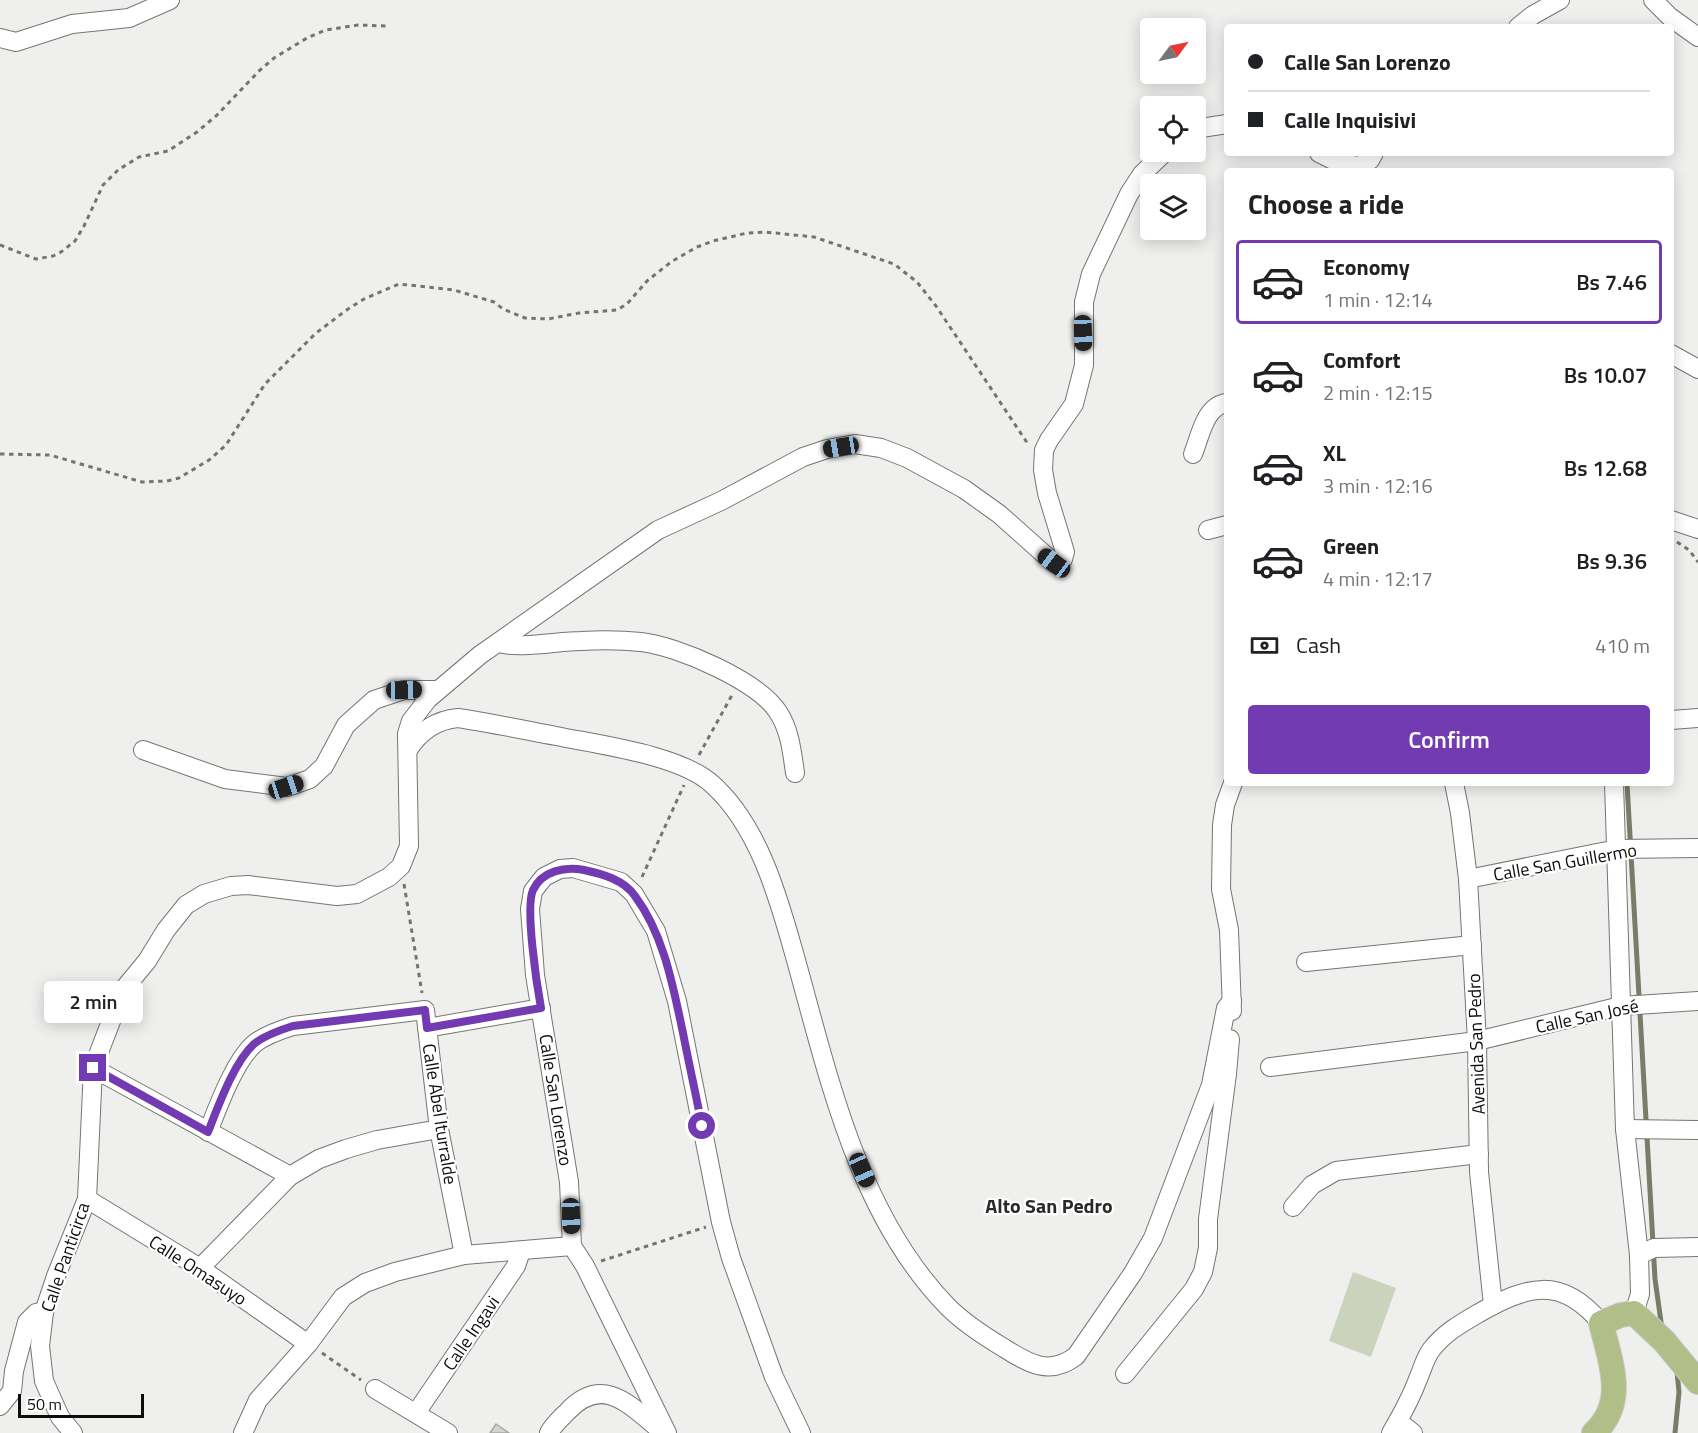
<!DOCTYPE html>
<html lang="en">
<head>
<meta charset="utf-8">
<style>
  body { margin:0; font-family:"Titillium Web",sans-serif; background:#f2f2f2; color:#202124; height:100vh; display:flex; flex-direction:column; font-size:22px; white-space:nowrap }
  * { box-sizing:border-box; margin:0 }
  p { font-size:20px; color:#757577 }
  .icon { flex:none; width:33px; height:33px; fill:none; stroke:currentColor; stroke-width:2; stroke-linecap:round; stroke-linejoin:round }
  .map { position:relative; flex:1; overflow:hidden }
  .panel { position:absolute; left:1224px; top:168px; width:450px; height:618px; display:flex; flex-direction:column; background:#fff; border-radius:6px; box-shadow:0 3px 15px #0003 }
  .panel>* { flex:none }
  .guide { position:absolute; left:1224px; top:24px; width:450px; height:132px; border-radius:6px; box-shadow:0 3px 15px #0003; display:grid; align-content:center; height:132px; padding:0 24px; background:#fff }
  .needle { width:39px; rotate:57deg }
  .tools { position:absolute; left:1140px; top:18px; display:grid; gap:12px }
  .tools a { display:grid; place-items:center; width:66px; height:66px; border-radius:6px; background:#fff; box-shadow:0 3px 15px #0003; font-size:30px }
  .scale { position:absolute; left:18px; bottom:15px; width:126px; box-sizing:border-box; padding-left:6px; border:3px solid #0c0c0b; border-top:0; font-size:16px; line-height:21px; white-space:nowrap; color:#0c0c0b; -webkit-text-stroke:4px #fff; paint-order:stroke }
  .end { position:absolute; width:27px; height:27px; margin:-14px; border:8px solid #723bb2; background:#fff; box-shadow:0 0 0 3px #fff }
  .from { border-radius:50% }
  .bubble { position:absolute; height:42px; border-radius:6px; background:#fff; box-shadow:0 3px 15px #0003; font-size:20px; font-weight:600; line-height:42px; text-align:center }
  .car { position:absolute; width:18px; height:36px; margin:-18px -9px; border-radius:8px; box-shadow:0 0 4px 2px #0007; background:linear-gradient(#222 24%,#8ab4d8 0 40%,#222 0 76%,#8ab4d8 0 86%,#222 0) }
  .guide b { display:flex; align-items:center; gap:21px; height:57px; font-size:22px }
  .guide b+b { border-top:2px solid #e0e0e0 }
  .guide i { width:15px; height:15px; background:#202124 }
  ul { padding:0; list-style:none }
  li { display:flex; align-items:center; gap:18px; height:84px; margin:0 12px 9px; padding:0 12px; border:3px solid transparent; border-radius:6px }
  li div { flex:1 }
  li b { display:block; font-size:22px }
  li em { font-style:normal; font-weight:600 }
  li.current { border-color:#723bb2 }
  li>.icon { width:54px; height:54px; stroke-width:1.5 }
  h2 { padding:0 24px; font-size:27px; line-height:72px }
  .pay { display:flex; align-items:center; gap:15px; height:66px; padding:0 24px; font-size:22px }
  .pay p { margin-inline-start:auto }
  .cta { display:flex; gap:12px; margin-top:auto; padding:12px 24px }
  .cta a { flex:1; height:69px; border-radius:6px; background:#723bb2; color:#fff; font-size:24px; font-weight:600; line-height:69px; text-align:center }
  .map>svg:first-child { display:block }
  .green { fill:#ccd3bd }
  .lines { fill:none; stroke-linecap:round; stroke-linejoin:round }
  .stream { stroke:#777d67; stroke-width:5 }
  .building { fill:#d3d4d1; stroke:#a7a8a5; stroke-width:1.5 }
  .minor-casing { stroke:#757673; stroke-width:20 }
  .major-casing { stroke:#cacac9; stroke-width:26 }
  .path { stroke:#747473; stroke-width:3; stroke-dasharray:4.5 4.5; stroke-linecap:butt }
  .minor { stroke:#fff; stroke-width:18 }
  .major { stroke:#b1be87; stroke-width:24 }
  .route { stroke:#723bb2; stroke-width:8 }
  .labels { text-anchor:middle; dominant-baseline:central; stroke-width:4.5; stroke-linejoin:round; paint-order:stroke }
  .street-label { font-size:18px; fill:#0c0c0b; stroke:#fff }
  .neighbourhood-label { font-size:20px; font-weight:bold; fill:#2a2b28; stroke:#fff }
</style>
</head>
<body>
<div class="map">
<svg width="1698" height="1433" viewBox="0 0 1698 1433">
  <rect width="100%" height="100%" fill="#eff0ed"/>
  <path class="green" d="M1353,1272L1396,1288L1371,1357L1329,1341Z"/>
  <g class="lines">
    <g class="stream">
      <path d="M1627,783L1655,1279L1662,1329"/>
      <path d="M1675,1433L1679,1392L1677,1372"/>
    </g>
  </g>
  <path class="building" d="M496,1424L509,1433H490Z"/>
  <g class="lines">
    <defs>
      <g id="minor">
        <path d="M1653,0L1670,17L1698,37"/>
        <path d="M1518,27L1533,15L1560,0"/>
        <path d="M0,38L16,42L72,24L129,18L170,0"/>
        <path d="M1196,131L1201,128L1227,124"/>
        <path d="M1319,153L1337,162L1359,166L1370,160L1374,153"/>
        <path d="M1671,354L1698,369"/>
        <path d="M1193,454C1200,437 1205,405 1227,403"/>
        <path d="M1671,520L1698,529"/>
        <path d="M1208,530L1227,525"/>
        <path d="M499,643C519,649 559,641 581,641C601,640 621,640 641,642C678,646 758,681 778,712C790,730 792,752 795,773"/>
        <path d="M1671,720L1698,718"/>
        <path d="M143,750L225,779L287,787L310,779L324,766L346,725L374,700L404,690H438"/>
        <path d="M408,750C420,731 436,720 458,718C491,723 524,730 556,736C600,745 680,755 712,784C758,825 778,896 794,953C828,1074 857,1214 948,1307C964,1323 984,1336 1004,1348C1029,1364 1050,1376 1076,1356L1133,1273L1153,1238L1211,1085L1226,1008L1232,1001"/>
        <path d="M1454,783L1460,813L1468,879L1477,1041L1479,1172L1493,1305"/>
        <path d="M1614,783L1625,1129L1639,1255L1640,1294L1634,1313"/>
        <path d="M1468,879L1617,849L1698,848"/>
        <path d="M1306,962L1472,945"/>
        <path d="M1232,1011L1229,930L1221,889L1222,825L1225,805L1233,783"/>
        <path d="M427,1028L541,1008"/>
        <path d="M1270,1067L1477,1041L1621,1006L1698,1001"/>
        <path d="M93,1068L290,1176"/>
        <path d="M1625,1129L1698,1130"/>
        <path d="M208,1132C218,1107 234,1062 254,1044C265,1035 280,1030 293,1026L425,1010L439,1129L464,1255"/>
        <path d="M87,1199L200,1268L308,1344"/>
        <path d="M1293,1207L1312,1185L1336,1171L1479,1154"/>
        <path d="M1639,1255L1654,1248L1698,1247"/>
        <path d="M200,1268L290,1176L319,1159L346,1149L377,1140L439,1129"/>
        <path d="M1125,1374L1194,1289L1203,1272L1208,1248V1219L1227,1074L1230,1039"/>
        <path d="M375,1389L448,1433"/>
        <path d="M0,1406L12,1391L14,1371L27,1322L36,1313L44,1312"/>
        <path d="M416,1413L516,1266L521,1251"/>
        <path d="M1398,1421L1413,1433"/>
        <path d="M73,1433L60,1417L44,1381L40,1346L44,1312L56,1276L87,1199L93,1068L123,990L147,961L166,930L186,905L204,894L231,886L248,885L337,896L357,894L389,877L401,866L409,846L407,734L411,721L428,699L480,655L658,530L721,501L803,457L827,449L855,444L881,448L907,458L964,489L999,514L1054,563L1063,559L1065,552L1047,493L1043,470L1044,450L1049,440L1074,404L1084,365V302L1091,274L1129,194L1142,174L1165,152"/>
        <path d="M243,1433L258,1400L308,1344L343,1297L365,1283L395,1272L464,1255L572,1246"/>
        <path d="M549,1433C553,1425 560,1419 567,1412C602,1374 629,1404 660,1430L665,1432"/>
        <path d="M667,1433L585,1266L572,1246L569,1182L535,975L530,909L533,891L544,877L560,869L573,868L621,882L634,894L656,931L677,1001L721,1222L731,1258L774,1377L801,1433"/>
        <path d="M1391,1433C1401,1416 1411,1398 1418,1379C1422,1370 1425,1358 1431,1350C1444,1333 1460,1324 1479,1313C1527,1286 1561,1275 1601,1323"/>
      </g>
      <path id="major" d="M1594,1433C1628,1402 1610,1361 1601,1323L1621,1315L1634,1313L1664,1341L1698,1382"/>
    </defs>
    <use href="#minor" class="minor-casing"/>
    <use href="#major" class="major-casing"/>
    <g class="path">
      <path d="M0,245L36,259L53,256L61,252L75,241L84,226L103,185L118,170L139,157L168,151L197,132L216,116L259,71L274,58L307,38L326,30L358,25L386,26"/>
      <path d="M0,454L50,455L142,482L167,481L179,478L209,460L226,445L265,384L316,333L348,309L364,299L399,284L454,290L494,302L503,309L525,318L548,319L579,313L617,310L627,304L647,281L671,262L697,247L713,241L747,233L765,232L814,237L894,264L917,282L936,306L1028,444"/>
      <path d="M1677,542L1689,550L1698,562"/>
      <path d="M699,755L732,695"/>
      <path d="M642,877L684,785"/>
      <path d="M404,884L422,993"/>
      <path d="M601,1261L706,1227"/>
      <path d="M322,1353L361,1380"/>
    </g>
    <use href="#minor" class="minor"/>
    <use href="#major" class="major"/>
  </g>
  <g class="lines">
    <path class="route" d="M93,1068L208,1132C218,1107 234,1062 254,1044C265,1035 280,1030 293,1026L425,1010L427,1028L541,1008C537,986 525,908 533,890C542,871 565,866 584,870C603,874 624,880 635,896C664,935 673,986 683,1033C689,1064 696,1095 702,1126"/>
  </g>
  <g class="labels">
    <g class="street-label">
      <text transform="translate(1565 862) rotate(-10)">Calle San Guillermo</text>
      <text transform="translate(1587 1016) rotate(-12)">Calle San José</text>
      <text transform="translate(1476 1044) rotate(-92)">Avenida San Pedro</text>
      <text transform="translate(556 1100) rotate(81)">Calle San Lorenzo</text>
      <text transform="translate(440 1114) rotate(81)">Calle Abel Iturralde</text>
      <text transform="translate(65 1257) rotate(-71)">Calle Panticirca</text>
      <text transform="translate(198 1270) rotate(33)">Calle Omasuyo</text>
      <text transform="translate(471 1333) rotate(-56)">Calle Ingavi</text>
    </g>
    <g class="neighbourhood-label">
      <text x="1049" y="1205">Alto San Pedro</text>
    </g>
  </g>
</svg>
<div class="tools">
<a><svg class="needle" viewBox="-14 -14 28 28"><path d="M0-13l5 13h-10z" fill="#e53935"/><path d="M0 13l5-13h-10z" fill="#757577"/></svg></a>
<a><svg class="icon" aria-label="locate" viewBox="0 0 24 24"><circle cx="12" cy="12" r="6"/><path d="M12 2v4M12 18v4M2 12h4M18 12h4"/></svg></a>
<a><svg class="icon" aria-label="layers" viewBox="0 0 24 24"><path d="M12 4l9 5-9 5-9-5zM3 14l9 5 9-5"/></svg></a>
</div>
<div class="scale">50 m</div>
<i class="end from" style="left:702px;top:1126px"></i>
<i class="end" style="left:93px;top:1068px"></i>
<div class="bubble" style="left:44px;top:981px;width:99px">2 min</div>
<i class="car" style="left:1083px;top:333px;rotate:178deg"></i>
<i class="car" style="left:841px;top:447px;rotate:261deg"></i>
<i class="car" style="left:1054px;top:563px;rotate:307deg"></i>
<i class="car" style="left:404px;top:690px;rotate:89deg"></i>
<i class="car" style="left:286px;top:787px;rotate:72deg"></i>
<i class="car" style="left:862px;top:1170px;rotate:156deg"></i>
<i class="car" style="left:571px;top:1216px;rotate:178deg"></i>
<div class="guide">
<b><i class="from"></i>Calle San Lorenzo</b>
<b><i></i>Calle Inquisivi</b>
</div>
<section class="panel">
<h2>Choose a ride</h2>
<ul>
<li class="current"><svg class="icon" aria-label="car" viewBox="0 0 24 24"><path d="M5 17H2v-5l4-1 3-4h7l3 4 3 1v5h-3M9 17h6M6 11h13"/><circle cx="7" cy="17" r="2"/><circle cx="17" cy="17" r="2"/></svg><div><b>Economy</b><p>1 min · 12:14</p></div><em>Bs 7.46</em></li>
<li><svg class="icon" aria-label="car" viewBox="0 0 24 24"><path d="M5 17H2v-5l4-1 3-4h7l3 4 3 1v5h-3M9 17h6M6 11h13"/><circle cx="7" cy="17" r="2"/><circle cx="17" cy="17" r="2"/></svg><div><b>Comfort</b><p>2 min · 12:15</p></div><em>Bs 10.07</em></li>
<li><svg class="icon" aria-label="car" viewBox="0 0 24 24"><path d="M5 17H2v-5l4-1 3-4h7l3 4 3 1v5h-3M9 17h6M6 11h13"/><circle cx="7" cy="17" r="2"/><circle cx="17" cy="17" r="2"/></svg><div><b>XL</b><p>3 min · 12:16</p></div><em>Bs 12.68</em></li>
<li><svg class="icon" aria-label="car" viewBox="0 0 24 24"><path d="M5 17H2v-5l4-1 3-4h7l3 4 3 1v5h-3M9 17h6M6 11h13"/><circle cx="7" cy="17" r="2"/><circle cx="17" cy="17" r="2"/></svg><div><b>Green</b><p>4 min · 12:17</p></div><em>Bs 9.36</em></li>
</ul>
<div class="pay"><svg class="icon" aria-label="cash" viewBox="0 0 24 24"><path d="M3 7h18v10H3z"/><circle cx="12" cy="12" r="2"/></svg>Cash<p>410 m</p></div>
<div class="cta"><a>Confirm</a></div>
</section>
</div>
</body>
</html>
